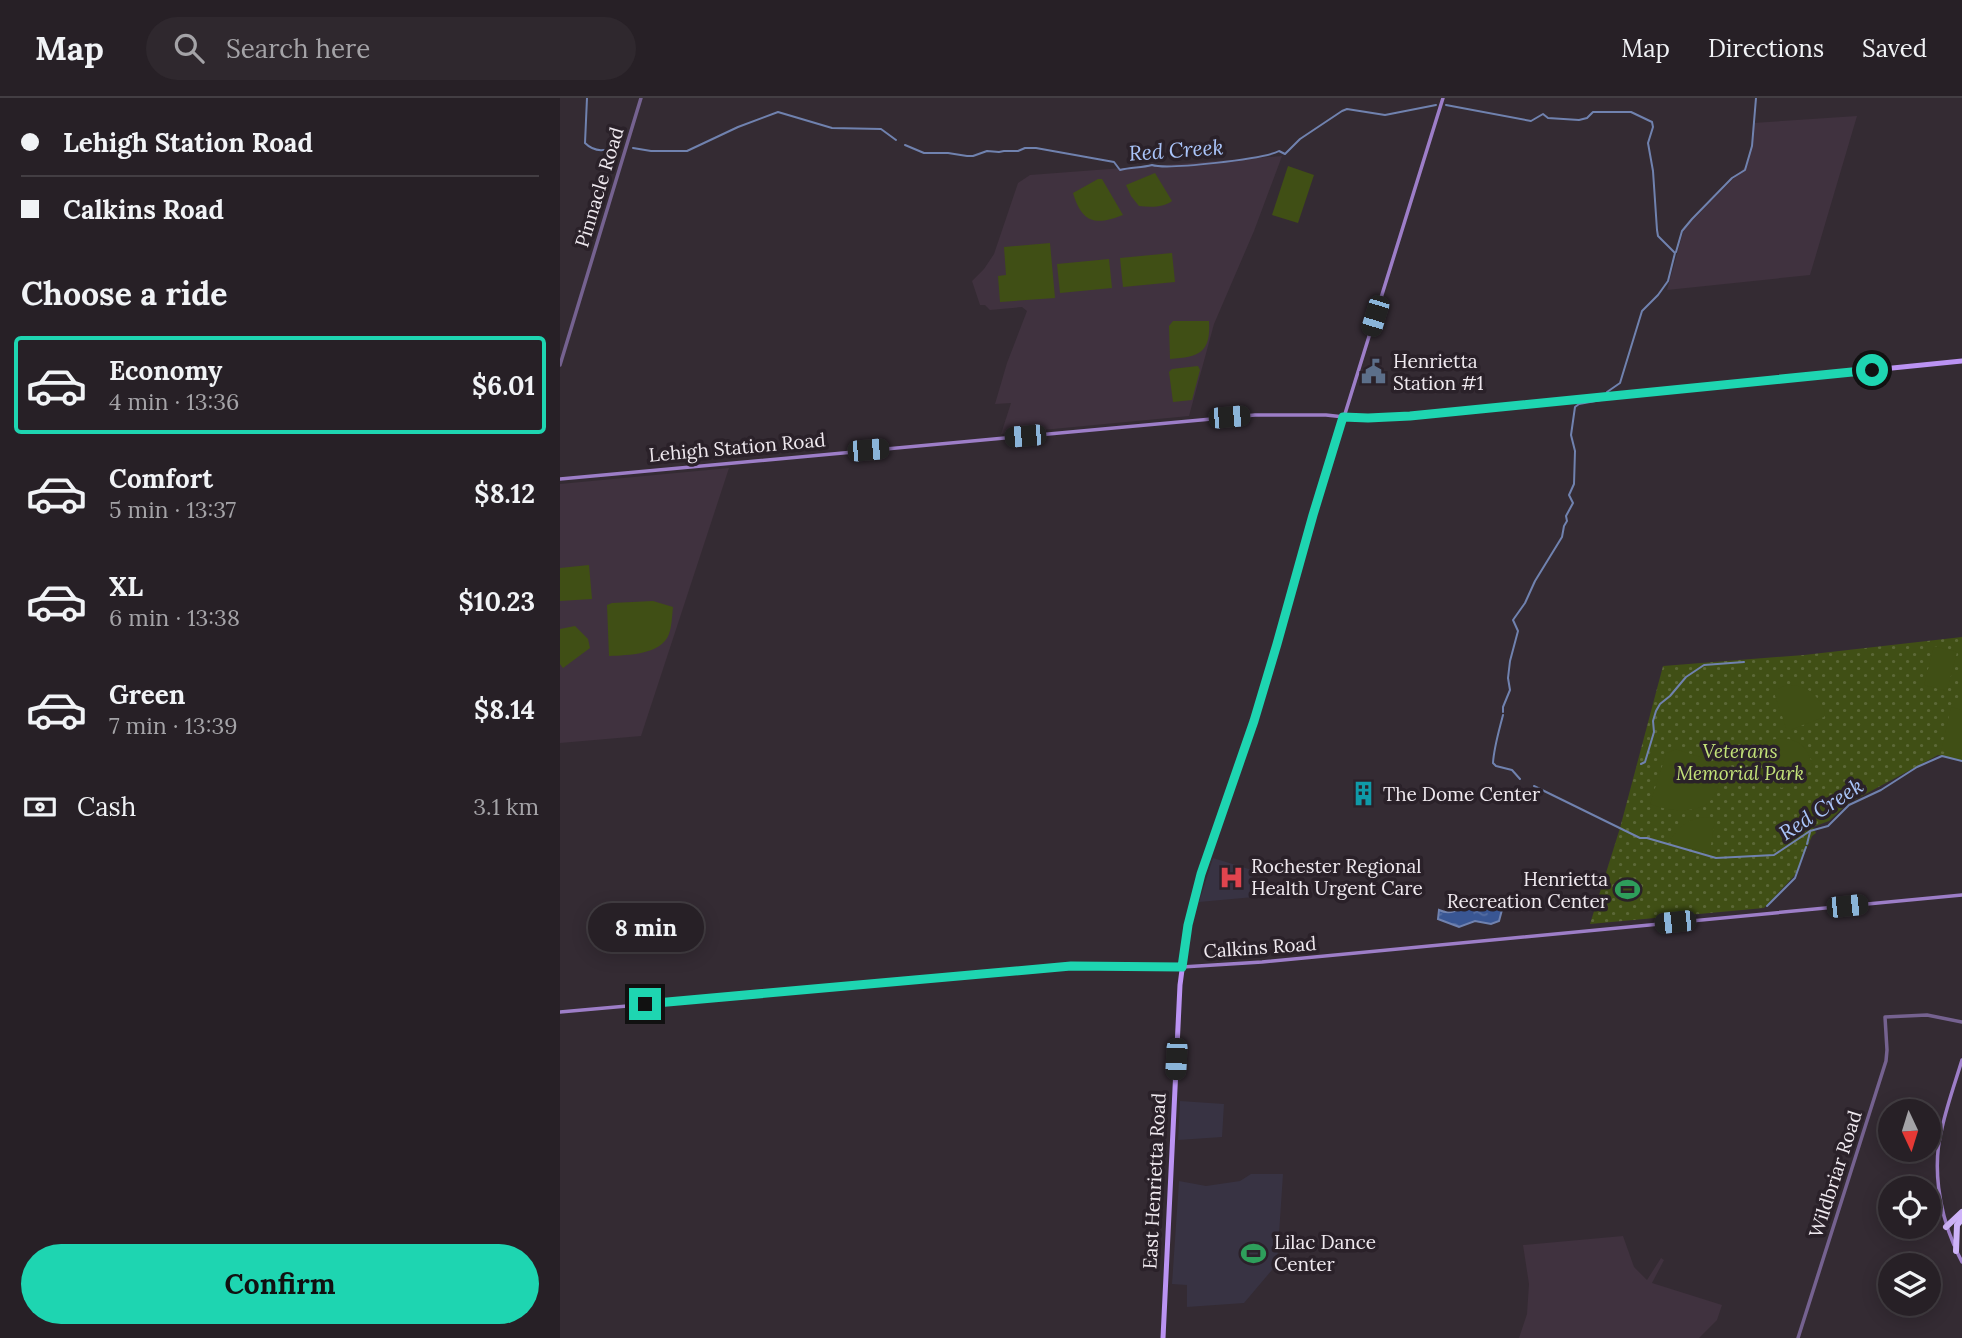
<!DOCTYPE html>
<html lang="en">
<head>
<meta charset="utf-8">
<style>
  body { margin:0; font-family:Lora,serif; background:#2f282e; color:#f1f3f6; height:100vh; display:flex; flex-direction:column; font-size:26px; white-space:nowrap }
  * { box-sizing:border-box; margin:0 }
  p { font-size:23px; color:#a4a3a7 }
  .icon { flex:none; width:38px; height:38px; fill:none; stroke:currentColor; stroke-width:2; stroke-linecap:round; stroke-linejoin:round }
  .map { position:relative; flex:1; overflow:hidden }
  .sheet { display:flex; flex-direction:column; background:#272026; width:560px }
  .sheet>* { flex:none }
  .hud { display:grid; align-content:center; height:154px; padding:0 21px; background:#272026 }
  .needle { width:46px; rotate:176deg }
  .controls { position:absolute; left:1318px; top:1001px; display:grid; gap:14px }
  .controls a { display:grid; place-items:center; width:63px; height:63px; border-radius:50%; background:#272026; box-shadow:0 4px 18px #0003,0 0 0 2px #433e43; font-size:35px }
  .end { position:absolute; width:32px; height:32px; margin:-16px; border:9px solid #1ed5b1; background:#111; box-shadow:0 0 0 4px #111 }
  .from { border-radius:50% }
  .bubble { position:absolute; height:49px; border-radius:24px; background:#272026; box-shadow:0 4px 18px #0003,0 0 0 2px #433e43; font-size:23px; font-weight:700; line-height:49px; text-align:center }
  .car { position:absolute; width:21px; height:42px; margin:-21px -10px; border-radius:9px; box-shadow:0 0 5px 2px #0007; background:linear-gradient(#222 24%,#8ab4d8 0 40%,#222 0 76%,#8ab4d8 0 86%,#222 0) }
  .hud b { display:flex; align-items:center; gap:24px; height:66px; font-size:26px }
  .hud b+b { border-top:2px solid #433e43 }
  .hud i { width:18px; height:18px; background:#f1f3f6 }
  ul { padding:0; list-style:none }
  li { display:flex; align-items:center; gap:21px; height:98px; margin:0 14px 10px; padding:0 7px; border:4px solid transparent; border-radius:7px }
  li div { flex:1 }
  li b { display:block; font-size:26px }
  li em { font-style:normal; font-weight:700 }
  li.active { border-color:#1ed5b1 }
  li>.icon { width:63px; height:63px; stroke-width:1.5 }
  h2 { padding:0 21px; font-size:32px; line-height:84px }
  .pay { display:flex; align-items:center; gap:18px; height:77px; padding:0 21px; font-size:26px }
  .pay p { margin-inline-start:auto }
  .cta { display:flex; gap:14px; margin-top:auto; padding:14px 21px }
  .cta a { flex:1; height:80px; border-radius:42px; background:#1ed5b1; color:#111; font-size:28px; font-weight:700; line-height:80px; text-align:center }
  header { display:flex; align-items:center; gap:42px; box-sizing:border-box; height:98px; padding:0 35px; background:#272026; border-bottom:2px solid #433e43 }
  header strong { font-size:33px }
  nav { display:flex; gap:38px; margin-inline-start:auto; font-size:24px }
  .search { width:490px; height:63px; background:#2f282e; display:flex; align-items:center; gap:18px; box-sizing:border-box; padding:0 24px; border-radius:38px; color:#a4a3a7; font-size:26px }
  main { display:flex; flex:1; min-height:0 }
  .map>svg:first-child { display:block }
  .commercial { fill:#383343 }
  .built { fill:#40323f }
  .grass { fill:url(#grass-dots) }
  .pitch { fill:#404f15 }
  .water { fill:url(#water-ripples); stroke:#7082af; stroke-width:2 }
  .lines { fill:none; stroke-linecap:round; stroke-linejoin:round }
  .stream { stroke:#7082af; stroke-width:2 }
  .tertiary { stroke:#756290; stroke-width:3.5 }
  .secondary { stroke:#9d7ec8; stroke-width:3.5 }
  .primary { stroke:#bb93f3; stroke-width:5 }
  .motorway { stroke:#ceb3f8; stroke-width:6 }
  .route { stroke:#1ed5b1; stroke-width:9 }
  .labels { text-anchor:middle; dominant-baseline:central; stroke-width:7; stroke-linejoin:round; paint-order:stroke }
  .street-label { font-size:19px; fill:#efe9ef; stroke:#2a2129 }
  .poi-label { font-size:19px; fill:#efe9ef; stroke:#2a2129; text-anchor:start }
  .park-label { font-size:19px; font-style:italic; fill:#c3e279; stroke:#2a2129 }
  .water-label { font-size:21px; font-style:italic; fill:#aac5fa; stroke:#2a2129 }
</style>
</head>
<body>
<header>
<strong>Map</strong>
<div class="search"><svg class="icon" aria-label="search" viewBox="0 0 24 24"><circle cx="10" cy="10" r="6"/><path d="M15 15l6 6"/></svg>Search here</div>
<nav><a>Map</a><a>Directions</a><a>Saved</a></nav>
</header>
<main>
<section class="sheet">
<div class="hud">
<b><i class="from"></i>Lehigh Station Road</b>
<b><i></i>Calkins Road</b>
</div>
<h2>Choose a ride</h2>
<ul>
<li class="active"><svg class="icon" aria-label="car" viewBox="0 0 24 24"><path d="M5 17H2v-5l4-1 3-4h7l3 4 3 1v5h-3M9 17h6M6 11h13"/><circle cx="7" cy="17" r="2"/><circle cx="17" cy="17" r="2"/></svg><div><b>Economy</b><p>4 min · 13:36</p></div><em>$6.01</em></li>
<li><svg class="icon" aria-label="car" viewBox="0 0 24 24"><path d="M5 17H2v-5l4-1 3-4h7l3 4 3 1v5h-3M9 17h6M6 11h13"/><circle cx="7" cy="17" r="2"/><circle cx="17" cy="17" r="2"/></svg><div><b>Comfort</b><p>5 min · 13:37</p></div><em>$8.12</em></li>
<li><svg class="icon" aria-label="car" viewBox="0 0 24 24"><path d="M5 17H2v-5l4-1 3-4h7l3 4 3 1v5h-3M9 17h6M6 11h13"/><circle cx="7" cy="17" r="2"/><circle cx="17" cy="17" r="2"/></svg><div><b>XL</b><p>6 min · 13:38</p></div><em>$10.23</em></li>
<li><svg class="icon" aria-label="car" viewBox="0 0 24 24"><path d="M5 17H2v-5l4-1 3-4h7l3 4 3 1v5h-3M9 17h6M6 11h13"/><circle cx="7" cy="17" r="2"/><circle cx="17" cy="17" r="2"/></svg><div><b>Green</b><p>7 min · 13:39</p></div><em>$8.14</em></li>
</ul>
<div class="pay"><svg class="icon" aria-label="cash" viewBox="0 0 24 24"><path d="M3 7h18v10H3z"/><circle cx="12" cy="12" r="2"/></svg>Cash<p>3.1 km</p></div>
<div class="cta"><a>Confirm</a></div>
</section>
<div class="map">
<svg width="1402" height="1240" viewBox="0 0 1402 1240">
  <defs>
    <pattern id="grass-dots" width="8" height="8" patternUnits="userSpaceOnUse" patternTransform="scale(1.75)"><rect width="8" height="8" fill="#404f15"/><path d="M2 2h.1M6 6h.1" fill="none" stroke="#5c6837" stroke-width="1.8" stroke-linecap="round"/></pattern>
    <pattern id="water-ripples" width="26" height="14" patternUnits="userSpaceOnUse" patternTransform="scale(1.75)"><rect width="26" height="14" fill="#395693"/><path d="M2 4q2-2 4 0t4 0M15 11q2-2 4 0t4 0" fill="none" stroke="#566ea2"/></pattern>
  </defs>
  <rect width="100%" height="100%" fill="#342b33"/>
  <g class="commercial">
    <path d="M653,760L692,772L694,799L639,804Z"/>
    <path d="M620,1003L664,1006L662,1039L618,1042Z"/>
    <path d="M691,1076H723L717,1166L684,1205L627,1209V1187L612,1186L619,1083L646,1088L680,1083Z"/>
  </g>
  <g class="built">
    <path d="M1297,18L1250,177L1107,192L1124,131L1187,67L1192,46L1193,25Z"/>
    <path d="M722,58L694,133L654,226L629,318L441,336L451,305L435,306L447,265L467,213L462,209L430,212L425,207H420L412,183L424,171L434,156L458,85L470,77Z"/>
    <path d="M169,370L81,638L0,645V386Z"/>
    <path d="M1063,1138L1074,1169L1087,1182L1101,1160L1104,1162L1092,1185L1162,1207L1157,1222L1139,1240H959L967,1216L969,1186L963,1147Z"/>
  </g>
  <path class="grass" d="M1402,539V663L1378,657L1287,706L1269,723L1253,729L1256,735L1252,738L1235,777L1204,810L1030,826L1060,730L1103,568L1244,557Z"/>
  <g class="pitch">
    <path d="M728,68L754,77L738,125L712,117Z"/>
    <path d="M595,75L612,103C603,110 590,109 579,108L571,98L566,87Z"/>
    <path d="M538,81H542L563,117C535,128 522,125 513,95Z"/>
    <path d="M490,145L495,200L440,204L438,178L446,177L444,149Z"/>
    <path d="M612,155L615,184L563,189L560,160Z"/>
    <path d="M549,161L552,190L500,195L497,166Z"/>
    <path d="M613,223H649C651,255 639,259 610,261L609,228Z"/>
    <path d="M638,268L640,272L632,302L613,304L609,274L612,271Z"/>
    <path d="M29,467L32,501L0,503V470Z"/>
    <path d="M93,503L113,509C112,517 112,528 109,536C101,557 68,557 49,558L47,507L52,505Z"/>
    <path d="M15,528L28,541L30,550L3,570L0,566V531Z"/>
    <path d="M1374,548L1397,554L1387,593L1364,587Z"/>
    <path d="M1227,587C1248,587 1255,595 1265,612L1264,619L1230,632H1227L1215,598V592Z"/>
    <path d="M1391,609L1402,612V658L1381,653Z"/>
    <path d="M1223,640C1241,642 1249,652 1253,669L1222,690L1219,689L1199,653C1204,643 1212,641 1223,640Z"/>
    <path d="M1115,651L1165,667C1162,678 1159,690 1153,699C1141,718 1108,713 1090,706L1106,656Z"/>
    <path d="M1145,719L1155,721L1150,753L1145,754L1109,743C1121,728 1125,722 1145,719Z"/>
  </g>
  <path class="water" d="M919,799H933L940,802L943,808L939,823L931,826L915,823L899,829L878,821L879,812C895,820 905,805 919,799Z"/>
  <g class="lines">
    <g class="stream">
      <path d="M27,0L25,45C36,56 47,52 61,48"/>
      <path d="M886,7L971,23L983,16L988,20L1019,22L1027,20L1033,14H1071L1092,24L1093,29L1088,45L1093,73L1097,132L1098,138L1115,155L1108,183L1098,197L1082,213L1060,285L1047,294"/>
      <path d="M345,47L364,55H388L407,58H413L427,53L439,54L444,53H458L465,50H476L554,64L560,72C572,69 581,70 592,67C607,72 705,61 719,53L725,56L740,41L782,13L787,11L825,17L876,7"/>
      <path d="M73,50L91,53H127L178,29L218,14L272,30L321,31L336,42"/>
      <path d="M1116,154L1122,133L1132,121L1172,80L1185,72L1192,48L1196,0"/>
      <path d="M943,614V609L950,592L948,580L950,563L958,533L953,522L965,505L975,483L1002,439L1004,428L1007,423L1006,418L1013,405L1009,397L1014,386L1015,353L1011,337L1015,309L1019,306L1041,302"/>
      <path d="M943,617C939,633 934,649 933,665L936,668L952,672L960,681"/>
      <path d="M1081,666L1085,664L1094,634L1093,623L1096,613L1100,606L1110,598L1126,579L1144,567L1184,564"/>
      <path d="M974,688L1080,740H1087L1156,760L1214,757L1250,733L1268,728L1289,707L1321,692L1357,669L1382,658L1402,663"/>
      <path d="M1247,746L1250,734"/>
      <path d="M1207,808L1235,780L1246,749"/>
    </g>
    <g class="tertiary">
      <path d="M0,267L81,0"/>
      <path d="M1238,1240L1326,963L1327,952L1325,919L1367,917L1402,924"/>
    </g>
    <g class="secondary">
      <path d="M0,381L695,317H766L784,319L883,0"/>
      <path d="M0,914L511,868L622,869L702,864L1402,797"/>
      <path d="M1394,1147C1379,1112 1372,1068 1382,1030C1387,1007 1395,985 1402,962"/>
      <path d="M1397,1154L1402,1164"/>
    </g>
    <path class="primary" d="M603,1240L620,887L628,827L651,744L694,623L717,546L753,417L784,319L833,320L1402,263"/>
    <g class="motorway">
      <path d="M1386,1129L1402,1114"/>
      <path d="M1396,1153L1397,1127L1402,1121"/>
    </g>
  </g>
  <g class="lines">
    <path class="route" d="M85,906L511,868L622,869L628,827L641,776L694,623L717,546L753,417L783,319L808,320L850,318L1312,272"/>
  </g>
  <defs>
    <symbol id="civic-bare" viewBox="-9 -9 18 18"><path d="M-.6-6.5H3V-4.5H.6V-3L4-1V1h2V6H-6V1h2V-1L-.6-3ZM-1.2 2.5V6h2.4V2.5Z" fill="#5c6f8a" stroke="#2a2129" stroke-width="2.5" paint-order="stroke"/></symbol>
    <symbol id="building-bare" viewBox="-9 -9 18 18"><path d="M-4-6H4V6H1V3H-1V6H-4ZM-2.5-4.3h1.7v1.8h-1.7ZM.8-4.3h1.7v1.8H.8ZM-2.5-1h1.7V.8h-1.7ZM.8-1h1.7V.8H.8Z" fill="#0f9aa8" stroke="#2a2129" stroke-width="2.5" paint-order="stroke"/></symbol>
    <symbol id="hospital-bare" viewBox="-9 -9 18 18"><path d="M-5-5h3v3.5h4V-5h3V5h-3V1.5h-4V5h-3Z" fill="#e0444e" stroke="#2a2129" stroke-width="2.5" paint-order="stroke"/></symbol>
    <symbol id="stadium-bare" viewBox="-9 -9 18 18"><path d="M0-5a6.5 5 0 1 0 0 10a6.5 5 0 1 0 0-10ZM-3.5-1.8h7v3.6h-7Z" fill="#2e9e5b" stroke="#2a2129" stroke-width="2.5" paint-order="stroke"/></symbol>
  </defs>
  <g fill-rule="evenodd">
    <use href="#civic-bare" x="796" y="256" width="35" height="35"/>
    <use href="#building-bare" x="786" y="678" width="35" height="35"/>
    <use href="#hospital-bare" x="654" y="762" width="35" height="35"/>
    <use href="#stadium-bare" x="1050" y="774" width="35" height="35"/>
    <use href="#stadium-bare" x="676" y="1138" width="35" height="35"/>
  </g>
  <g class="labels">
    <g class="street-label">
      <text transform="translate(39 89) rotate(-73)">Pinnacle Road</text>
      <text transform="translate(177 349) rotate(-5)">Lehigh Station Road</text>
      <text transform="translate(700 849) rotate(-4)">Calkins Road</text>
      <text transform="translate(1275 1076) rotate(-72)">Wildbriar Road</text>
      <text transform="translate(594 1083) rotate(-87)">East Henrietta Road</text>
    </g>
    <g class="poi-label">
      <text x="833" y="263">Henrietta<tspan x="833" dy="22">Station #1</tspan></text>
      <text x="823" y="696">The Dome Center</text>
      <text x="691" y="768">Rochester Regional<tspan x="691" dy="22">Health Urgent Care</tspan></text>
      <text x="1048" y="781" text-anchor="end">Henrietta<tspan x="1048" dy="22">Recreation Center</tspan></text>
      <text x="714" y="1144">Lilac Dance<tspan x="714" dy="22">Center</tspan></text>
    </g>
    <g class="park-label">
      <text x="1180" y="653">Veterans<tspan x="1180" dy="22">Memorial Park</tspan></text>
    </g>
    <g class="water-label">
      <text transform="translate(616 52) rotate(-4)">Red Creek</text>
      <text transform="translate(1261 711) rotate(-33)">Red Creek</text>
    </g>
  </g>
</svg>
<div class="controls">
<a><svg class="needle" viewBox="-14 -14 28 28"><path d="M0-13l5 13h-10z" fill="#e53935"/><path d="M0 13l5-13h-10z" fill="#a4a3a7"/></svg></a>
<a><svg class="icon" aria-label="locate" viewBox="0 0 24 24"><circle cx="12" cy="12" r="6"/><path d="M12 2v4M12 18v4M2 12h4M18 12h4"/></svg></a>
<a><svg class="icon" aria-label="layers" viewBox="0 0 24 24"><path d="M12 4l9 5-9 5-9-5zM3 14l9 5 9-5"/></svg></a>
</div>
<i class="end from" style="left:1312px;top:272px"></i>
<i class="end" style="left:85px;top:906px"></i>
<div class="bubble" style="left:28px;top:805px;width:116px">8 min</div>
<i class="car" style="left:815px;top:218px;rotate:197deg"></i>
<i class="car" style="left:669px;top:319px;rotate:85deg"></i>
<i class="car" style="left:465px;top:338px;rotate:265deg"></i>
<i class="car" style="left:308px;top:352px;rotate:85deg"></i>
<i class="car" style="left:1287px;top:808px;rotate:84deg"></i>
<i class="car" style="left:1115px;top:824px;rotate:264deg"></i>
<i class="car" style="left:616px;top:961px;rotate:183deg"></i>
</div>
</main>
</body>
</html>
